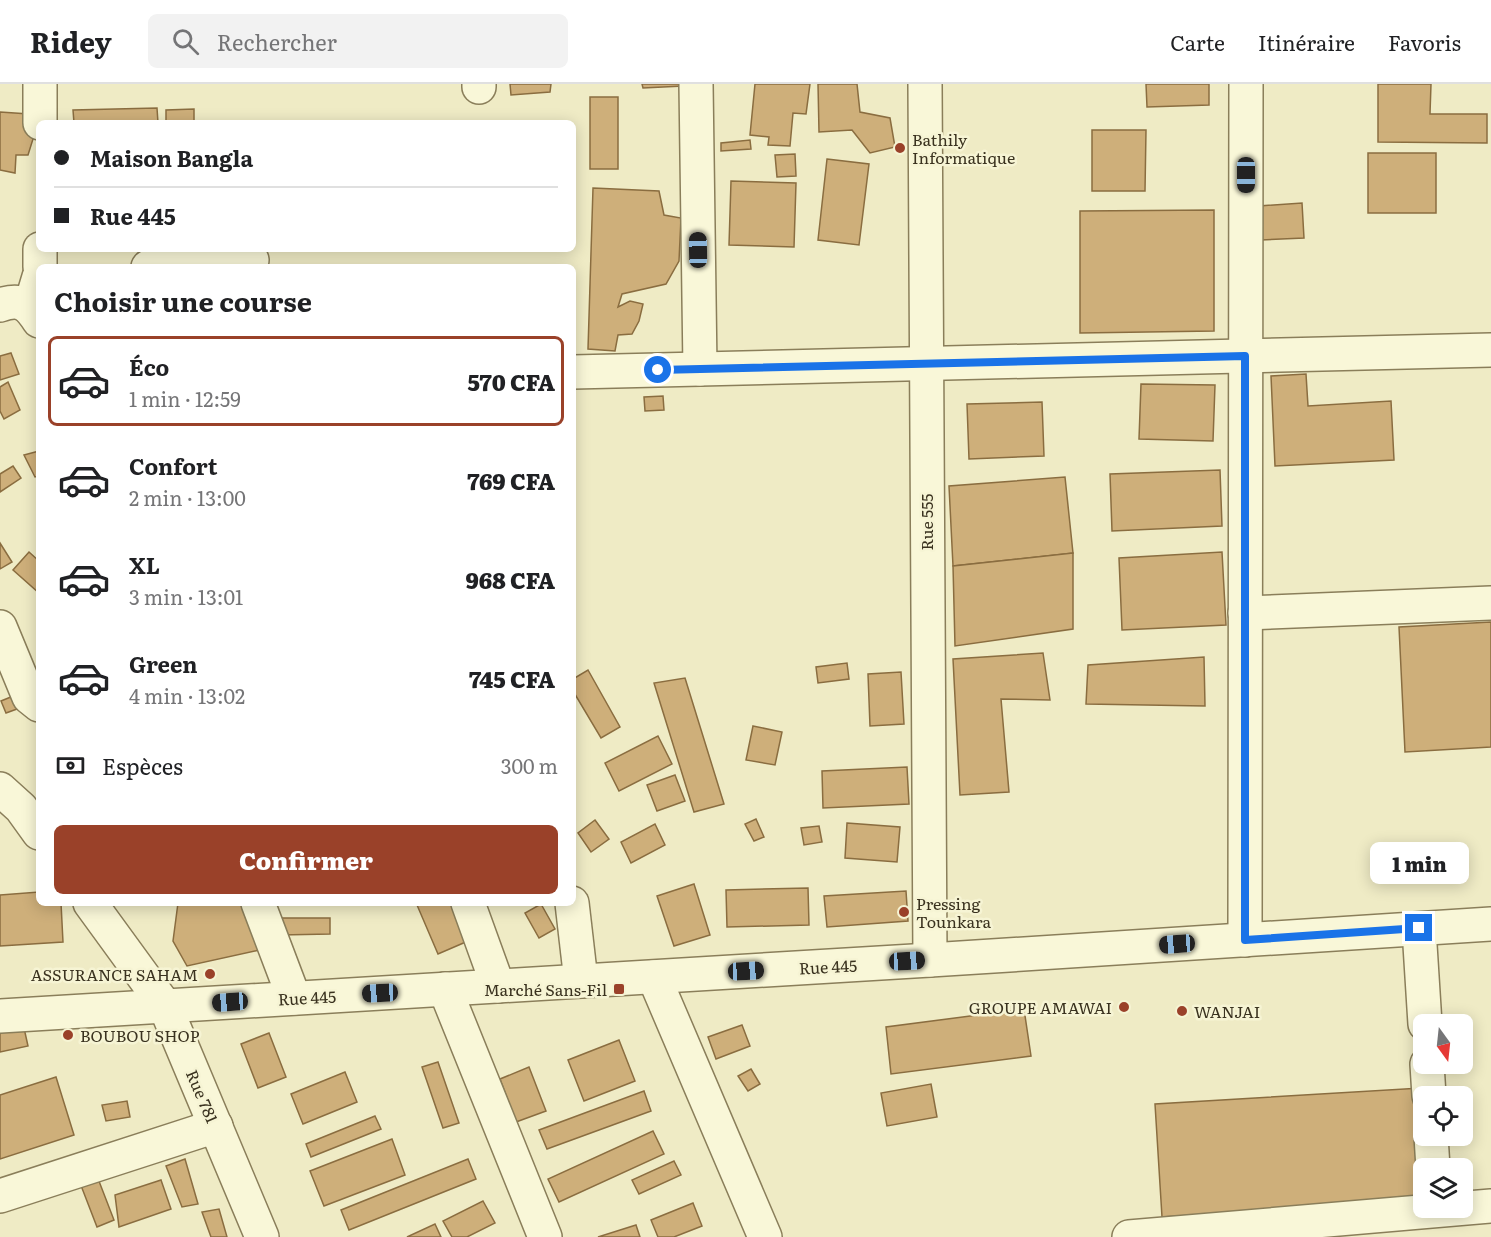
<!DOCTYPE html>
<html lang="fr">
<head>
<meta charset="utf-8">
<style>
  body { margin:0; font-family:Literata,serif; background:#f2f2f2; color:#202124; height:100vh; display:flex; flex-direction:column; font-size:22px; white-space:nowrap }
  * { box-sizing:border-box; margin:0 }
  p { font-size:20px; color:#757577 }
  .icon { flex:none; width:33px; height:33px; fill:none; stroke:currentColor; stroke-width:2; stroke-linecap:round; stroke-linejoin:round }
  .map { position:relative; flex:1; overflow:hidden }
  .sheet { position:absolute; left:36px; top:180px; width:540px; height:642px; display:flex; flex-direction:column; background:#fff; border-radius:9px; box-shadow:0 3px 15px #0003 }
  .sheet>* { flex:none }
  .hud { position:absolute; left:36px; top:36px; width:540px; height:132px; border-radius:9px; box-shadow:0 3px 15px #0003; display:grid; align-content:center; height:132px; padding:0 18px; background:#fff }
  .needle { width:39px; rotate:165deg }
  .buttons { position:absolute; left:1413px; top:930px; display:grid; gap:12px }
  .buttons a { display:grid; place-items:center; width:60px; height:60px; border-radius:9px; background:#fff; box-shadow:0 3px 15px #0003; font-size:30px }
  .end { position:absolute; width:27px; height:27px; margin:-14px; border:8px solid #1a73e8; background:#fff; box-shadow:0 0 0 3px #fff }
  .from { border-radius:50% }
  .bubble { position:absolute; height:42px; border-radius:9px; background:#fff; box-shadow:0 3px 15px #0003; font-size:20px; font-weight:800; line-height:42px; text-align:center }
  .car { position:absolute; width:18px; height:36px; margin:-18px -9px; border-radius:8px; box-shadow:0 0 4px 2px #0007; background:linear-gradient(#222 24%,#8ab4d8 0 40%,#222 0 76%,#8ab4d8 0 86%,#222 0) }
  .hud b { display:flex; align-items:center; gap:21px; height:57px; font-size:22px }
  .hud b+b { border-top:2px solid #e0e0e0 }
  .hud i { width:15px; height:15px; background:#202124 }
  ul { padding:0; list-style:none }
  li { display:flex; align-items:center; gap:18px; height:90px; margin:0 12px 9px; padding:0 6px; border:3px solid transparent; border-radius:9px }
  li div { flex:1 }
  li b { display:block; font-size:22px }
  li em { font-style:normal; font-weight:800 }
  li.on { border-color:#9a4129 }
  li>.icon { width:54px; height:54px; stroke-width:1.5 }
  h2 { padding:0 18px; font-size:27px; line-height:72px }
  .pay { display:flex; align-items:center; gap:15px; height:66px; padding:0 18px; font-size:22px }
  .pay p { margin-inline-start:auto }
  .action { display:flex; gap:12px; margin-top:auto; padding:12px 18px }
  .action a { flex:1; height:69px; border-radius:9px; background:#9a4129; color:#fff; font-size:24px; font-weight:800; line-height:69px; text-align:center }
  header { display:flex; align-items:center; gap:36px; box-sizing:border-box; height:84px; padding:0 30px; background:#fff; border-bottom:2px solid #e0e0e0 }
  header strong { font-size:28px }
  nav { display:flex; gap:33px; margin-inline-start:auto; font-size:21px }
  .search { width:420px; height:54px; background:#f2f2f2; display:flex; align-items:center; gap:15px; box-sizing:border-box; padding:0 21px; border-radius:9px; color:#757577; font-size:22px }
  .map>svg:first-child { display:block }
  .building { fill:#ceaf7a; stroke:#8a6d40; stroke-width:1.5 }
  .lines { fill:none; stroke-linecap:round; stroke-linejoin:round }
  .minor-casing { stroke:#8a7e5a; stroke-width:36 }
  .minor { stroke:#f9f7d8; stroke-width:33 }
  .route { stroke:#1a73e8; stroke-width:8 }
  .poi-dot { fill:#9a4129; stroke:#f6f4d4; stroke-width:2 }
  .labels { text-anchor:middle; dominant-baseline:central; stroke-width:5; stroke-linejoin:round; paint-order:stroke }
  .poi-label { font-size:16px; fill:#3a321f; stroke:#f6f4d4; text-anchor:start }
  .street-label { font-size:16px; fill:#3a321f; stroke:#f6f4d4 }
</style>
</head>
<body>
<header>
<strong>Ridey</strong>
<div class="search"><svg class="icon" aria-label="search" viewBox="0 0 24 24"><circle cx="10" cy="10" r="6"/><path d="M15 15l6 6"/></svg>Rechercher</div>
<nav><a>Carte</a><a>Itinéraire</a><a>Favoris</a></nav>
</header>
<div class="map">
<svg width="1491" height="1153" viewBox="0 0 1491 1153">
  <rect width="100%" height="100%" fill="#efebc5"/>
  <g class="building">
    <path d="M510,0H551L550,8L511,11Z"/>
    <path d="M642,0H683V2L643,4Z"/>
    <path d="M755,0H810L806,30L793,29L790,62L768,61L769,53L750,51Z"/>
    <path d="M818,0H857L860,28L890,34L895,63L870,69L852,46L819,48Z"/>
    <path d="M1146,0H1209V21L1147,23Z"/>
    <path d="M1378,0H1431L1430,30H1487V59L1378,58Z"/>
    <rect x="590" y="13" width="28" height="72"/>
    <path d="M157,24L158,39H74L73,26Z"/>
    <path d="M194,25V39H166V26Z"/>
    <path d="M0,28L29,30L33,55L28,71H16L15,89L0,86Z"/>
    <path d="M1092,46H1146L1145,107H1092Z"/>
    <path d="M750,56L751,65L721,67V59Z"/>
    <rect x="1368" y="69" width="68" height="60"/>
    <path d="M795,70L796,92L777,93L775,71Z"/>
    <path d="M827,75L869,80L859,161L818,156Z"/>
    <path d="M731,97L796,99L794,163L729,161Z"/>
    <path d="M593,104L659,107L664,131L681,134L679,177L666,200L622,210L618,223L630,217L643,220L639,237L632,250L618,251L615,267L588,265Z"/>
    <path d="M1302,119L1304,154L1261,156L1259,122Z"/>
    <path d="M1214,126V247L1080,249V127Z"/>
    <path d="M11,269L19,290L0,296V272Z"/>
    <path d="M1306,290L1308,322L1391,317L1394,376L1275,382L1271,292Z"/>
    <path d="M8,298L20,326L4,335L0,327V303Z"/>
    <path d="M1141,300L1215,301L1213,357L1139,355Z"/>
    <path d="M663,312L664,326L645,327L644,313Z"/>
    <path d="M1042,318L1044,372L969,375L967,320Z"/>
    <path d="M39,367V392L35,393L24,371Z"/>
    <path d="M13,382L21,394L0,408V390Z"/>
    <path d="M1220,386L1222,442L1112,447L1110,390Z"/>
    <path d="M1065,393L1073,469L953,482L949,402Z"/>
    <path d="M0,459L12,478L0,485Z"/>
    <path d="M29,468L39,477V509L13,486Z"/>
    <path d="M1222,468L1226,541L1122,546L1119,474Z"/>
    <path d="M1073,469V545L955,562L953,482Z"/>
    <path d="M1491,538V663L1405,668L1399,543Z"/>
    <path d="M1043,569L1050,616L1001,615L1009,708L960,711L953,575Z"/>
    <path d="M1204,573L1205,622L1086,620L1088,581Z"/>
    <path d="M847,579L849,595L818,599L816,583Z"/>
    <path d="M588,586L620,643L601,654L573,607V595Z"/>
    <path d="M901,588L904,640L870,642L868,590Z"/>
    <path d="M685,594L724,720L694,728L654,599Z"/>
    <path d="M23,608L28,621L6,629L1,617Z"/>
    <path d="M753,642L782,648L775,681L746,676Z"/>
    <path d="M658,652L672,680L619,707L605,679Z"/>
    <path d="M907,683L909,720L823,724L822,687Z"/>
    <path d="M675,691L685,717L657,727L647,701Z"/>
    <path d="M756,735L764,753L754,757L745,740Z"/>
    <path d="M595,736L609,755L591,768L578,749Z"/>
    <path d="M847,739L900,743L897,778L845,774Z"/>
    <path d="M655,740L665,761L631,779L621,758Z"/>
    <path d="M819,742L822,758L804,761L801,744Z"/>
    <path d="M694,800L710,851L674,862L657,812Z"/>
    <path d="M808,804L809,841L727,843L726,806Z"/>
    <path d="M906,807L908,837L827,843L824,812Z"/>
    <path d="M39,808V819H61L63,858L0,862V811Z"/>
    <path d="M178,819H253L269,864L187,882L173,857Z"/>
    <path d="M422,819H451L468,857L438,870L417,821Z"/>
    <path d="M541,820L555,845L539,854L525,829Z"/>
    <path d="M280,834H330V850L280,851Z"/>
    <path d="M1024,925L1031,972L891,990L886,943Z"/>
    <path d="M742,941L750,962L716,975L708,953Z"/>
    <path d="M24,944L28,962L0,968V949Z"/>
    <path d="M269,949L286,993L258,1004L241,960Z"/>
    <path d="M619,956L635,997L584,1017L568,976Z"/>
    <path d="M438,978L459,1039L443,1044L422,983Z"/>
    <path d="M529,983L546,1027L516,1038L500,995Z"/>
    <path d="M751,985L760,1000L748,1007L738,992Z"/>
    <path d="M345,988L357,1018L303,1040L291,1010Z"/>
    <path d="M56,993L74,1051L0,1075V1011Z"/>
    <path d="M931,1000L937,1033L887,1042L881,1009Z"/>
    <path d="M1421,1004L1426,1084H1424V1116L1162,1133L1155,1020Z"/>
    <path d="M644,1007L651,1027L547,1065L539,1046Z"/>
    <path d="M127,1017L130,1033L106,1037L102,1021Z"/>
    <path d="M375,1032L381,1045L311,1073L306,1060Z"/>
    <path d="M653,1047L664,1070L559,1118L548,1095Z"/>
    <path d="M392,1055L405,1091L324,1122L310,1087Z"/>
    <path d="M185,1075L198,1120L182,1123L166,1082Z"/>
    <path d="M468,1075L476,1095L349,1146L341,1126Z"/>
    <path d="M674,1077L681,1091L639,1110L632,1096Z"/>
    <path d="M97,1092L114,1136L97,1143L80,1099Z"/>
    <path d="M161,1096L171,1125L119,1143L115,1111Z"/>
    <path d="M483,1117L495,1139L467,1153H452L443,1137Z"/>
    <path d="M693,1119L702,1142L674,1153H658L651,1136Z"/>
    <path d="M219,1125L227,1153H211L202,1128Z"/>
    <path d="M435,1140L441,1153H407Z"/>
    <path d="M636,1141L640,1153H598Z"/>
  </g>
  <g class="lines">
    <defs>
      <g id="minor">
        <path d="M40,0V39"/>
        <path d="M696,0L700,285"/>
        <path d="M925,0L930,876"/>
        <path d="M479,3V0"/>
        <path d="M40,165V183"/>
        <path d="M148,183L252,176"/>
        <path d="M0,221C21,214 28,220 39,237"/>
        <path d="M30,223L39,193"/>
        <path d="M573,288L1491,266"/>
        <path d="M1245,529L1491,519"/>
        <path d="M0,543L29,613L39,621"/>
        <path d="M0,705L21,724L39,749"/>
        <path d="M90,819L165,922L262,1153"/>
        <path d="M258,819L294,914"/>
        <path d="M468,819L498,902"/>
        <path d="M572,819L581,897"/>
        <path d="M1419,845L1425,940"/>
        <path d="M1245,856L1246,0"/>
        <path d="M654,893L765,1153"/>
        <path d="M445,905L545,1153"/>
        <path d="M0,932L930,876L1491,840"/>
        <path d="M1427,980L1429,1012"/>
        <path d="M1431,1052L1433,1084"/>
        <path d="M0,1112L216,1042"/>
        <path d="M1129,1153L1491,1122"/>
      </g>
    </defs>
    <use href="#minor" class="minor-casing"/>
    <use href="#minor" class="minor"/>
  </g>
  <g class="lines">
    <path class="route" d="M658,286L1245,272V856L1419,844"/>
  </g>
  <g class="poi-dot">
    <circle cx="900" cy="64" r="6"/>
    <circle cx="904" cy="828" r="6"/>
    <circle cx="210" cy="890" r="6"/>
    <rect x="613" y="899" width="12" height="12" rx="3"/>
    <circle cx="1124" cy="923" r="6"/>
    <circle cx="1182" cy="927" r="6"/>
    <circle cx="68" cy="951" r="6"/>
  </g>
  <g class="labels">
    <g class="poi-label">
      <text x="912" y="55">Bathily<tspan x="912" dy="18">Informatique</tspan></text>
      <text x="916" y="819">Pressing<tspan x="916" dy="18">Tounkara</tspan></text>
      <text x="198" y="890" text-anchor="end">ASSURANCE SAHAM</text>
      <text x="607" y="905" text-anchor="end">Marché Sans-Fil</text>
      <text x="1112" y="923" text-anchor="end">GROUPE AMAWAI</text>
      <text x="1194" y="927">WANJAI</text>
      <text x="80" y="951">BOUBOU SHOP</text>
    </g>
    <g class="street-label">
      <text transform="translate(926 438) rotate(-90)">Rue 555</text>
      <text transform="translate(828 882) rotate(-3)">Rue 445</text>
      <text transform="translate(307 913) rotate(-3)">Rue 445</text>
      <text transform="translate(203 1012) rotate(67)">Rue 781</text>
    </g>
  </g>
</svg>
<div class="buttons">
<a><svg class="needle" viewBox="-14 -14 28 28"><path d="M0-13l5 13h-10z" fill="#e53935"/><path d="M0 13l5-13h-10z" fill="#757577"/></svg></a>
<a><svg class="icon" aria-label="locate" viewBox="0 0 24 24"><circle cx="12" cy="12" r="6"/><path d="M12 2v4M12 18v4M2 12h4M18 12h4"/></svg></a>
<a><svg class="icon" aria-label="layers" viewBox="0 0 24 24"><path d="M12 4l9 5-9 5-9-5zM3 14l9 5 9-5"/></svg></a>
</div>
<i class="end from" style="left:658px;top:286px"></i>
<i class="end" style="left:1419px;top:844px"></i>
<div class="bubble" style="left:1370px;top:758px;width:99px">1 min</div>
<i class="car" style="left:1246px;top:91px;rotate:180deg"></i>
<i class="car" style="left:698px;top:166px;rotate:359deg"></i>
<i class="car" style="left:1177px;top:860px;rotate:266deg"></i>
<i class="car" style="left:907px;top:877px;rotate:87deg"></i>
<i class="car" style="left:746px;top:887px;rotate:87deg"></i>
<i class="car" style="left:380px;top:909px;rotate:267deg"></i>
<i class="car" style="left:230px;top:918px;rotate:266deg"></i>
<div class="hud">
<b><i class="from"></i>Maison Bangla</b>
<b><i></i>Rue 445</b>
</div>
<section class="sheet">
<h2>Choisir une course</h2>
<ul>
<li class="on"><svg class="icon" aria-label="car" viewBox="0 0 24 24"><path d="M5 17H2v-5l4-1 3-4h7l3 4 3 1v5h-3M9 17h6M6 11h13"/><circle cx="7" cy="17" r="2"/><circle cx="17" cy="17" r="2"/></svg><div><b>Éco</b><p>1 min · 12:59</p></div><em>570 CFA</em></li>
<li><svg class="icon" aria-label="car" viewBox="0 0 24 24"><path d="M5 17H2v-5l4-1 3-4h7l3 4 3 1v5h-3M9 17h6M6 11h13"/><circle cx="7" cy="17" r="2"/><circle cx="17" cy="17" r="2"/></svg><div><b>Confort</b><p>2 min · 13:00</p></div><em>769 CFA</em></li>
<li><svg class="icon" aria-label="car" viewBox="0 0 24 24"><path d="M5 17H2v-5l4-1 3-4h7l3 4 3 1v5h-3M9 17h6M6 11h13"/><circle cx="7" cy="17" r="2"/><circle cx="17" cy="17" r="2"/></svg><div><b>XL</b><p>3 min · 13:01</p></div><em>968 CFA</em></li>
<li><svg class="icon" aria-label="car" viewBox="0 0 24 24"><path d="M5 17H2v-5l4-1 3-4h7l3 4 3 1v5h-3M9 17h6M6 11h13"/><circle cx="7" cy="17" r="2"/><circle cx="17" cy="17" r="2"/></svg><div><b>Green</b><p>4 min · 13:02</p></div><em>745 CFA</em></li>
</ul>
<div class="pay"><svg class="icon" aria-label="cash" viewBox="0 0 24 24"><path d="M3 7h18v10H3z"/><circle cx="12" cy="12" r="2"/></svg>Espèces<p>300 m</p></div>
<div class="action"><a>Confirmer</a></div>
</section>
</div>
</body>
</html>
